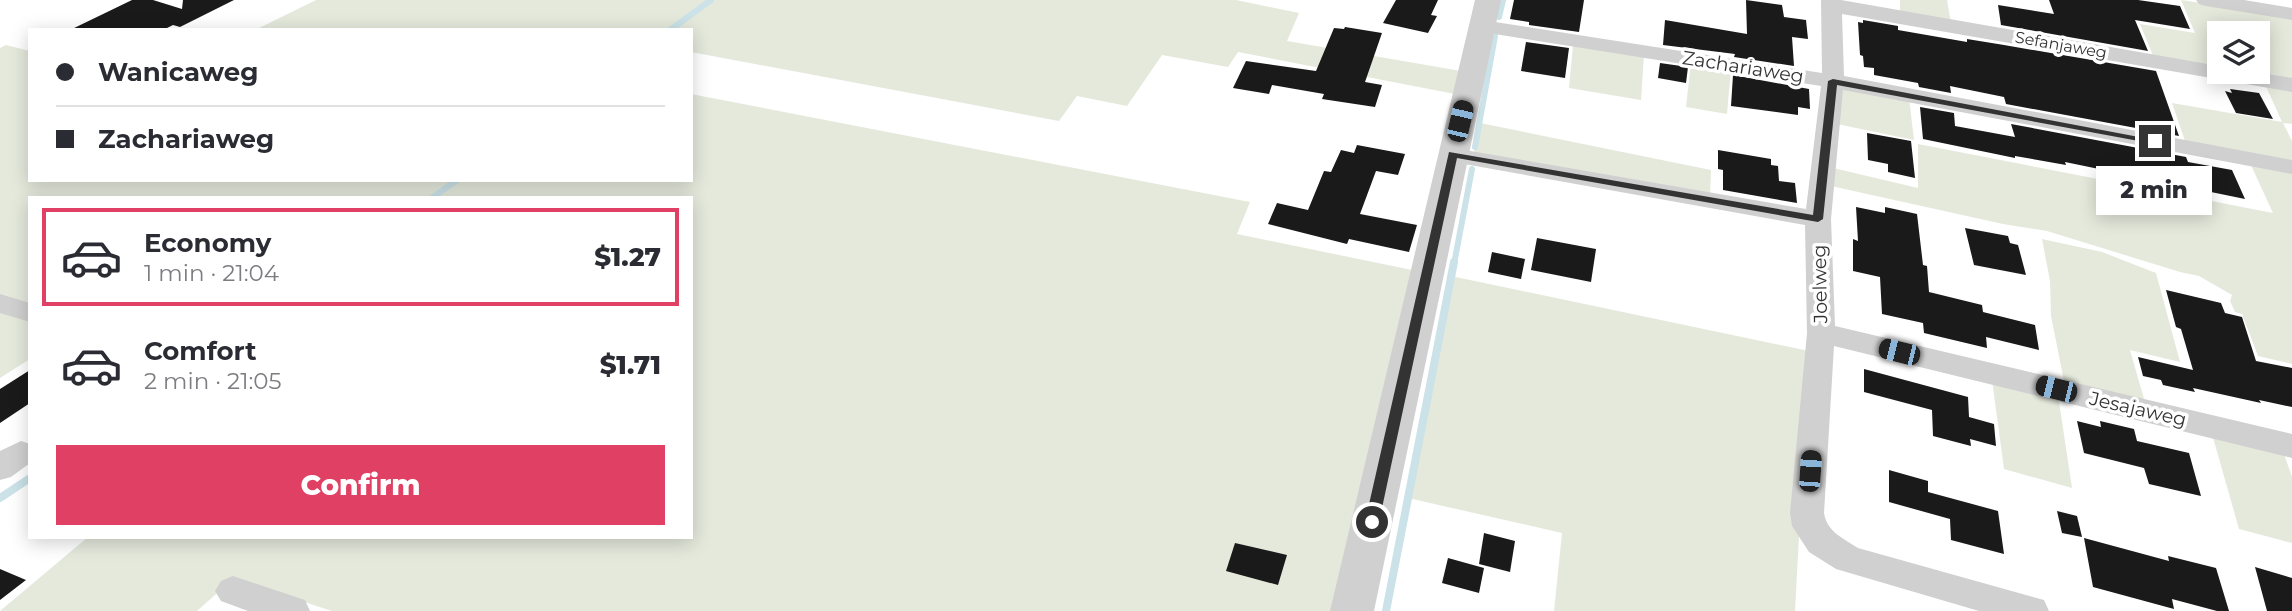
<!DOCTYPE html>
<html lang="en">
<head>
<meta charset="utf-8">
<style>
  body { margin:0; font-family:Montserrat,sans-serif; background:#f7f7f7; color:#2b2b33; height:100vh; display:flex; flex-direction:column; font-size:26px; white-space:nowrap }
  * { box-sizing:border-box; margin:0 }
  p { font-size:23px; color:#7c7c81 }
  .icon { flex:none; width:38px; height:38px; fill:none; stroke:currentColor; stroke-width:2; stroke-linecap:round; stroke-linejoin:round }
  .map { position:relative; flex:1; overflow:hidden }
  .sheet { position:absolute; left:28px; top:196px; width:665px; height:343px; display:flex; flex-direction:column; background:#fff; border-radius:0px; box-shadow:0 4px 18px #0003 }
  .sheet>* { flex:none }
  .banner { position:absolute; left:28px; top:28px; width:665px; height:154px; border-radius:0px; box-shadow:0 4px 18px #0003; display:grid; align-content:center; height:154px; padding:0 28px; background:#fff }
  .controls { position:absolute; left:2207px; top:21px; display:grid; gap:14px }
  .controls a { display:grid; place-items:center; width:63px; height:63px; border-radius:0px; background:#fff; box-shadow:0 4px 18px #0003; font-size:35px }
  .end { position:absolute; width:32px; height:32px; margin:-16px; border:9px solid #333; background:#fff; box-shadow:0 0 0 4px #fff }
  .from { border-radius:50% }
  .bubble { position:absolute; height:49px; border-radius:0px; background:#fff; box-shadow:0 4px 18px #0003; font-size:23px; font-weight:800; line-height:49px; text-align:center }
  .car { position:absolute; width:21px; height:42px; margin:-21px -10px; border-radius:9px; box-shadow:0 0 5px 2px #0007; background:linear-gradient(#222 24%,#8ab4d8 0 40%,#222 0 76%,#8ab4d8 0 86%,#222 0) }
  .banner b { display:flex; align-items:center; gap:24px; height:66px; font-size:26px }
  .banner b+b { border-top:2px solid #e1e1e2 }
  .banner i { width:18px; height:18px; background:#2b2b33 }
  ul { padding:12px 0 0; list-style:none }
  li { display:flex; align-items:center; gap:21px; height:98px; margin:0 14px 10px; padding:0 14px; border:4px solid transparent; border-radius:0px }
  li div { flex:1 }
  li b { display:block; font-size:26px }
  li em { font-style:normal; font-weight:800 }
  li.active { border-color:#df4063 }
  li>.icon { width:63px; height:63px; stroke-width:1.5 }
  .button { display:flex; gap:14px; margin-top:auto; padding:14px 28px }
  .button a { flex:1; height:80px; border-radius:0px; background:#df4063; color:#fff; font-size:28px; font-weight:800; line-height:80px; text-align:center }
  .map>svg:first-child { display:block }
  .green { fill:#e4e9dc }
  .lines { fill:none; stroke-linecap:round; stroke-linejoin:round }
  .stream-far1 { stroke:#cae2e8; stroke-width:6 }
  .stream { stroke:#cae2e8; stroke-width:8 }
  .building { fill:#1a1a1a }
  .minor { fill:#d0d0d0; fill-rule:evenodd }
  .tertiary { fill:#d0d0d0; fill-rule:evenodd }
  .route { fill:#333 }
  .labels { text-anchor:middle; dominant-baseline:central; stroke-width:7; stroke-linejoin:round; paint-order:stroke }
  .far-street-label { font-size:16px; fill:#333; stroke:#fff }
  .street-label { font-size:19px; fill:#333; stroke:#fff }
</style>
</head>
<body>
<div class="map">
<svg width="2292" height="611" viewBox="0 0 2292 611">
  <rect width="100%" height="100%" fill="#fff"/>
  <g class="green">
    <path d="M316,0H1236L1299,13L1287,41L1461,71L1455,94L1238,52L1228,67L1162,55L1127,106L1077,96L1059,121L691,52V30H255Z"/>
    <path d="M1900,0H1947L1951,23L1900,15Z"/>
    <path d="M2181,0L2292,16V82L2232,72H2258V33H2219V69L2154,58L2140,24L2195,33Z"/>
    <path d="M6,45L30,51V180H691V94L1250,202L1237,234L1412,270L1334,611H332L233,579L197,611H0L88,537H691V198H30V359L0,378V48Z"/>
    <path d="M1573,45L1644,55L1641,100L1569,88Z"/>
    <path d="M1691,62L1731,69L1727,114L1686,107Z"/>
    <path d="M2264,82L2292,87V124L2283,123L2292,141V164L2186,144L2172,103L2282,122Z"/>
    <path d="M1838,88L1909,98L1914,140L1832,123Z"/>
    <path d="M1480,123L1711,170L1710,196L1474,153Z"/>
    <path d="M1918,144L2273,213L2250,163L2292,170V364L2258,356L2242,314L2235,312L2230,301L2232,295L2199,276L2180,272L2047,231L2003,224L1831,186L1829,167L1918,188Z"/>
    <path d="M2042,239L2102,252L2156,273L2180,362L2130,350L2146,406L2065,386L2051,316L2050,281Z"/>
    <path d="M1451,276L1809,351L1795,611H1554L1562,533L1408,498Z"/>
    <path d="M1992,380L2058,395L2072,488L2004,469Z"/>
    <path d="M2212,434L2283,451L2292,477V543L2239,529Z"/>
  </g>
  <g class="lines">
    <g class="stream-far1">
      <path d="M1499,17L1503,0"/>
      <path d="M670,30L711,0"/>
      <path d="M1475,147L1495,36"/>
      <path d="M432,198L457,180"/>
      <path d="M1454,264L1472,169"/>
    </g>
    <g class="stream">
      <path d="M0,498L30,478"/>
      <path d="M1386,611L1454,262"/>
    </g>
  </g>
  <g class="building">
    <path d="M132,0H153L182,9L183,0H234L180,27L173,25L163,30H70Z"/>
    <path d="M1396,0H1438L1431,15L1437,16L1428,33L1383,23Z"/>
    <path d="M1514,0H1584L1579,32L1529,25V22L1510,19Z"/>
    <path d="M1746,0L1782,5L1784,17L1806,20L1808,39L1792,37L1794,66L1734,57L1735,54L1663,45L1665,20L1747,34Z"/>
    <path d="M2049,0H2138L2180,6L2190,29L2135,20L2148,51L2001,25L1998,5L2054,14Z"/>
    <path d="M1863,20L1898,26V30L1967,42V39L2004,45L2156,71L2179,136L2006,104L2004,97L1950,86L1951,93L1919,87L1918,83L1874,75V68L1864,67L1863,56L1860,55L1858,22L1863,23Z"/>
    <path d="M1345,27L1382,33L1365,82L1382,85L1375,107L1322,99L1324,94L1272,85L1269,94L1233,88L1246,61L1316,71L1334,28L1344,29Z"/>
    <path d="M1526,42L1569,48L1565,78L1521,71Z"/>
    <path d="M1660,63L1688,67L1686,83L1658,78Z"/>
    <path d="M1733,75L1809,89L1810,109L1798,107V115L1731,106Z"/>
    <path d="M2230,89L2259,93L2273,119L2236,113L2225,91L2232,93Z"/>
    <path d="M1920,107L1954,113L1955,126L2015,137L2011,124L2186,157L2188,162L2232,170L2245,199L2065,162L2066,165L2015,156V158L1923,139Z"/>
    <path d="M1867,133L1911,141L1915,178L1888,172V164L1868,160Z"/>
    <path d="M1357,145L1405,154L1398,175L1376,171L1360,214L1417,225L1409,252L1349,239L1347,244L1268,224L1277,203L1308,210L1324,171L1331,172L1341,150L1354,153Z"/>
    <path d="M1718,150L1771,159V165L1778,166L1779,181L1795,183L1797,203L1723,190V170L1718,169Z"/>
    <path d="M1856,207L1885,213V207L1917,214L1923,265L1927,266L1929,292L1982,305L1983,312L2035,325L2039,350L1986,337L1987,348L1924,333L1923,323L1882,314L1880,277L1853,271V239L1858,241Z"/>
    <path d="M1965,228L2008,236L2010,243L2018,245L2026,275L1974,265Z"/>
    <path d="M1537,238L1596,249L1591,282L1531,270Z"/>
    <path d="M1492,252L1525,259L1521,279L1488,272Z"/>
    <path d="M2166,290L2221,303L2225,313L2242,317L2256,361L2292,368V407L2259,400L2261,403L2193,388L2195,392L2163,385L2161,380L2143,376L2138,357L2193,370L2181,329L2176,327Z"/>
    <path d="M1864,369L1968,397L1969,417L1994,424L1996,446L1970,439L1971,446L1933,436L1932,410L1864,392Z"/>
    <path d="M30,370V403L0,423V389Z"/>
    <path d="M2077,421L2101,427L2100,421L2134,429L2137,441L2189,453L2201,496L2149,484L2144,468L2084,453Z"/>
    <path d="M1889,470L1928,481V492L1998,511L2004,554L1951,540L1950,519L1889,502Z"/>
    <path d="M2057,511L2077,516L2082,537L2062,533Z"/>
    <path d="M1484,533L1515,541L1510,572L1479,564Z"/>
    <path d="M2084,538L2169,561L2168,556L2216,568L2229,611H2217L2172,599L2174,609L2093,587Z"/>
    <path d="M1235,543L1287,555L1278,585L1226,571Z"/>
    <path d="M1448,558L1484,568L1479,593L1442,583Z"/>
    <path d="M2255,567L2292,578V611H2267Z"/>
    <path d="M0,569L26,580L0,600Z"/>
  </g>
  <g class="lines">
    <g class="minor">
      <path d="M1821,0H1841L2219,66V72H2254L2292,78V92L1842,14L1844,76L2292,160V174L1843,90L1831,219L1835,326L2292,434V458L1834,346L1824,513C1827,532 1843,538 1858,548L2044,600L2049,611H1979L1836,569L1809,552L1792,526L1790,513L1807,333L1805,225L1453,162L1444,160L1441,155L1444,150L1453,148L1806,209L1821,86L1482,32L1475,30L1471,26L1475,22L1482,20L1822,73Z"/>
      <path d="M2196,0H2244L2292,8V20L2206,6L2199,4Z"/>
      <path d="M0,294L30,303V322L0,313Z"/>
      <path d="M21,441L30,444V463L11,477L0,480V451Z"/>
      <path d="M233,576L305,600L310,611H248L221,601L215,591L221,581Z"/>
    </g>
    <path class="tertiary" d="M1475,0H1501L1374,611H1330Z"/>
  </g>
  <path class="route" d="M1833,79L2160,141L2155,144L1837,85L1823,219L1818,222L1457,158L1379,522L1372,528L1367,526L1365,522L1449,152L1813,215L1828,81Z"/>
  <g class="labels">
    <g class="far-street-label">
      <text transform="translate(2061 45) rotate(10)">Sefanjaweg</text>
    </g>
    <g class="street-label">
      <text transform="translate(1743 67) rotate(9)">Zachariaweg</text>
      <text transform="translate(1820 284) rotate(-91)">Joelweg</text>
      <text transform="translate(2138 409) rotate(13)">Jesajaweg</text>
    </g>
  </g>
</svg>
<div class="controls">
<a><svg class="icon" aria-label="layers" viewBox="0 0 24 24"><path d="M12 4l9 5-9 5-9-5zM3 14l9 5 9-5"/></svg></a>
</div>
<i class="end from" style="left:1372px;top:522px"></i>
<i class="end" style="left:2155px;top:141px"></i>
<div class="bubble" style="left:2096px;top:166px;width:116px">2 min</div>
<i class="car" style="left:1460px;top:121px;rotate:13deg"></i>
<i class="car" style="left:1899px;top:352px;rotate:284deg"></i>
<i class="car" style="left:2056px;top:389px;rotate:284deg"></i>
<i class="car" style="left:1810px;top:471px;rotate:4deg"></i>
<div class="banner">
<b><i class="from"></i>Wanicaweg</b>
<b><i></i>Zachariaweg</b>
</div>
<section class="sheet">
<ul>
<li class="active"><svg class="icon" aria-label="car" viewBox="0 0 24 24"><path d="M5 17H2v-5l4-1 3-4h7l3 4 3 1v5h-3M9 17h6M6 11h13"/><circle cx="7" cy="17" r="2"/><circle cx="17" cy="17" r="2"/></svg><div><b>Economy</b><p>1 min · 21:04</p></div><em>$1.27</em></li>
<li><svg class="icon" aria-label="car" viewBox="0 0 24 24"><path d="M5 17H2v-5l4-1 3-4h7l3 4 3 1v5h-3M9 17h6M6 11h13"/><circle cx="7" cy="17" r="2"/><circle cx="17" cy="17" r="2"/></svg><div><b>Comfort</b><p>2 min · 21:05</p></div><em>$1.71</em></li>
</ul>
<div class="button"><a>Confirm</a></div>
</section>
</div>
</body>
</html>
